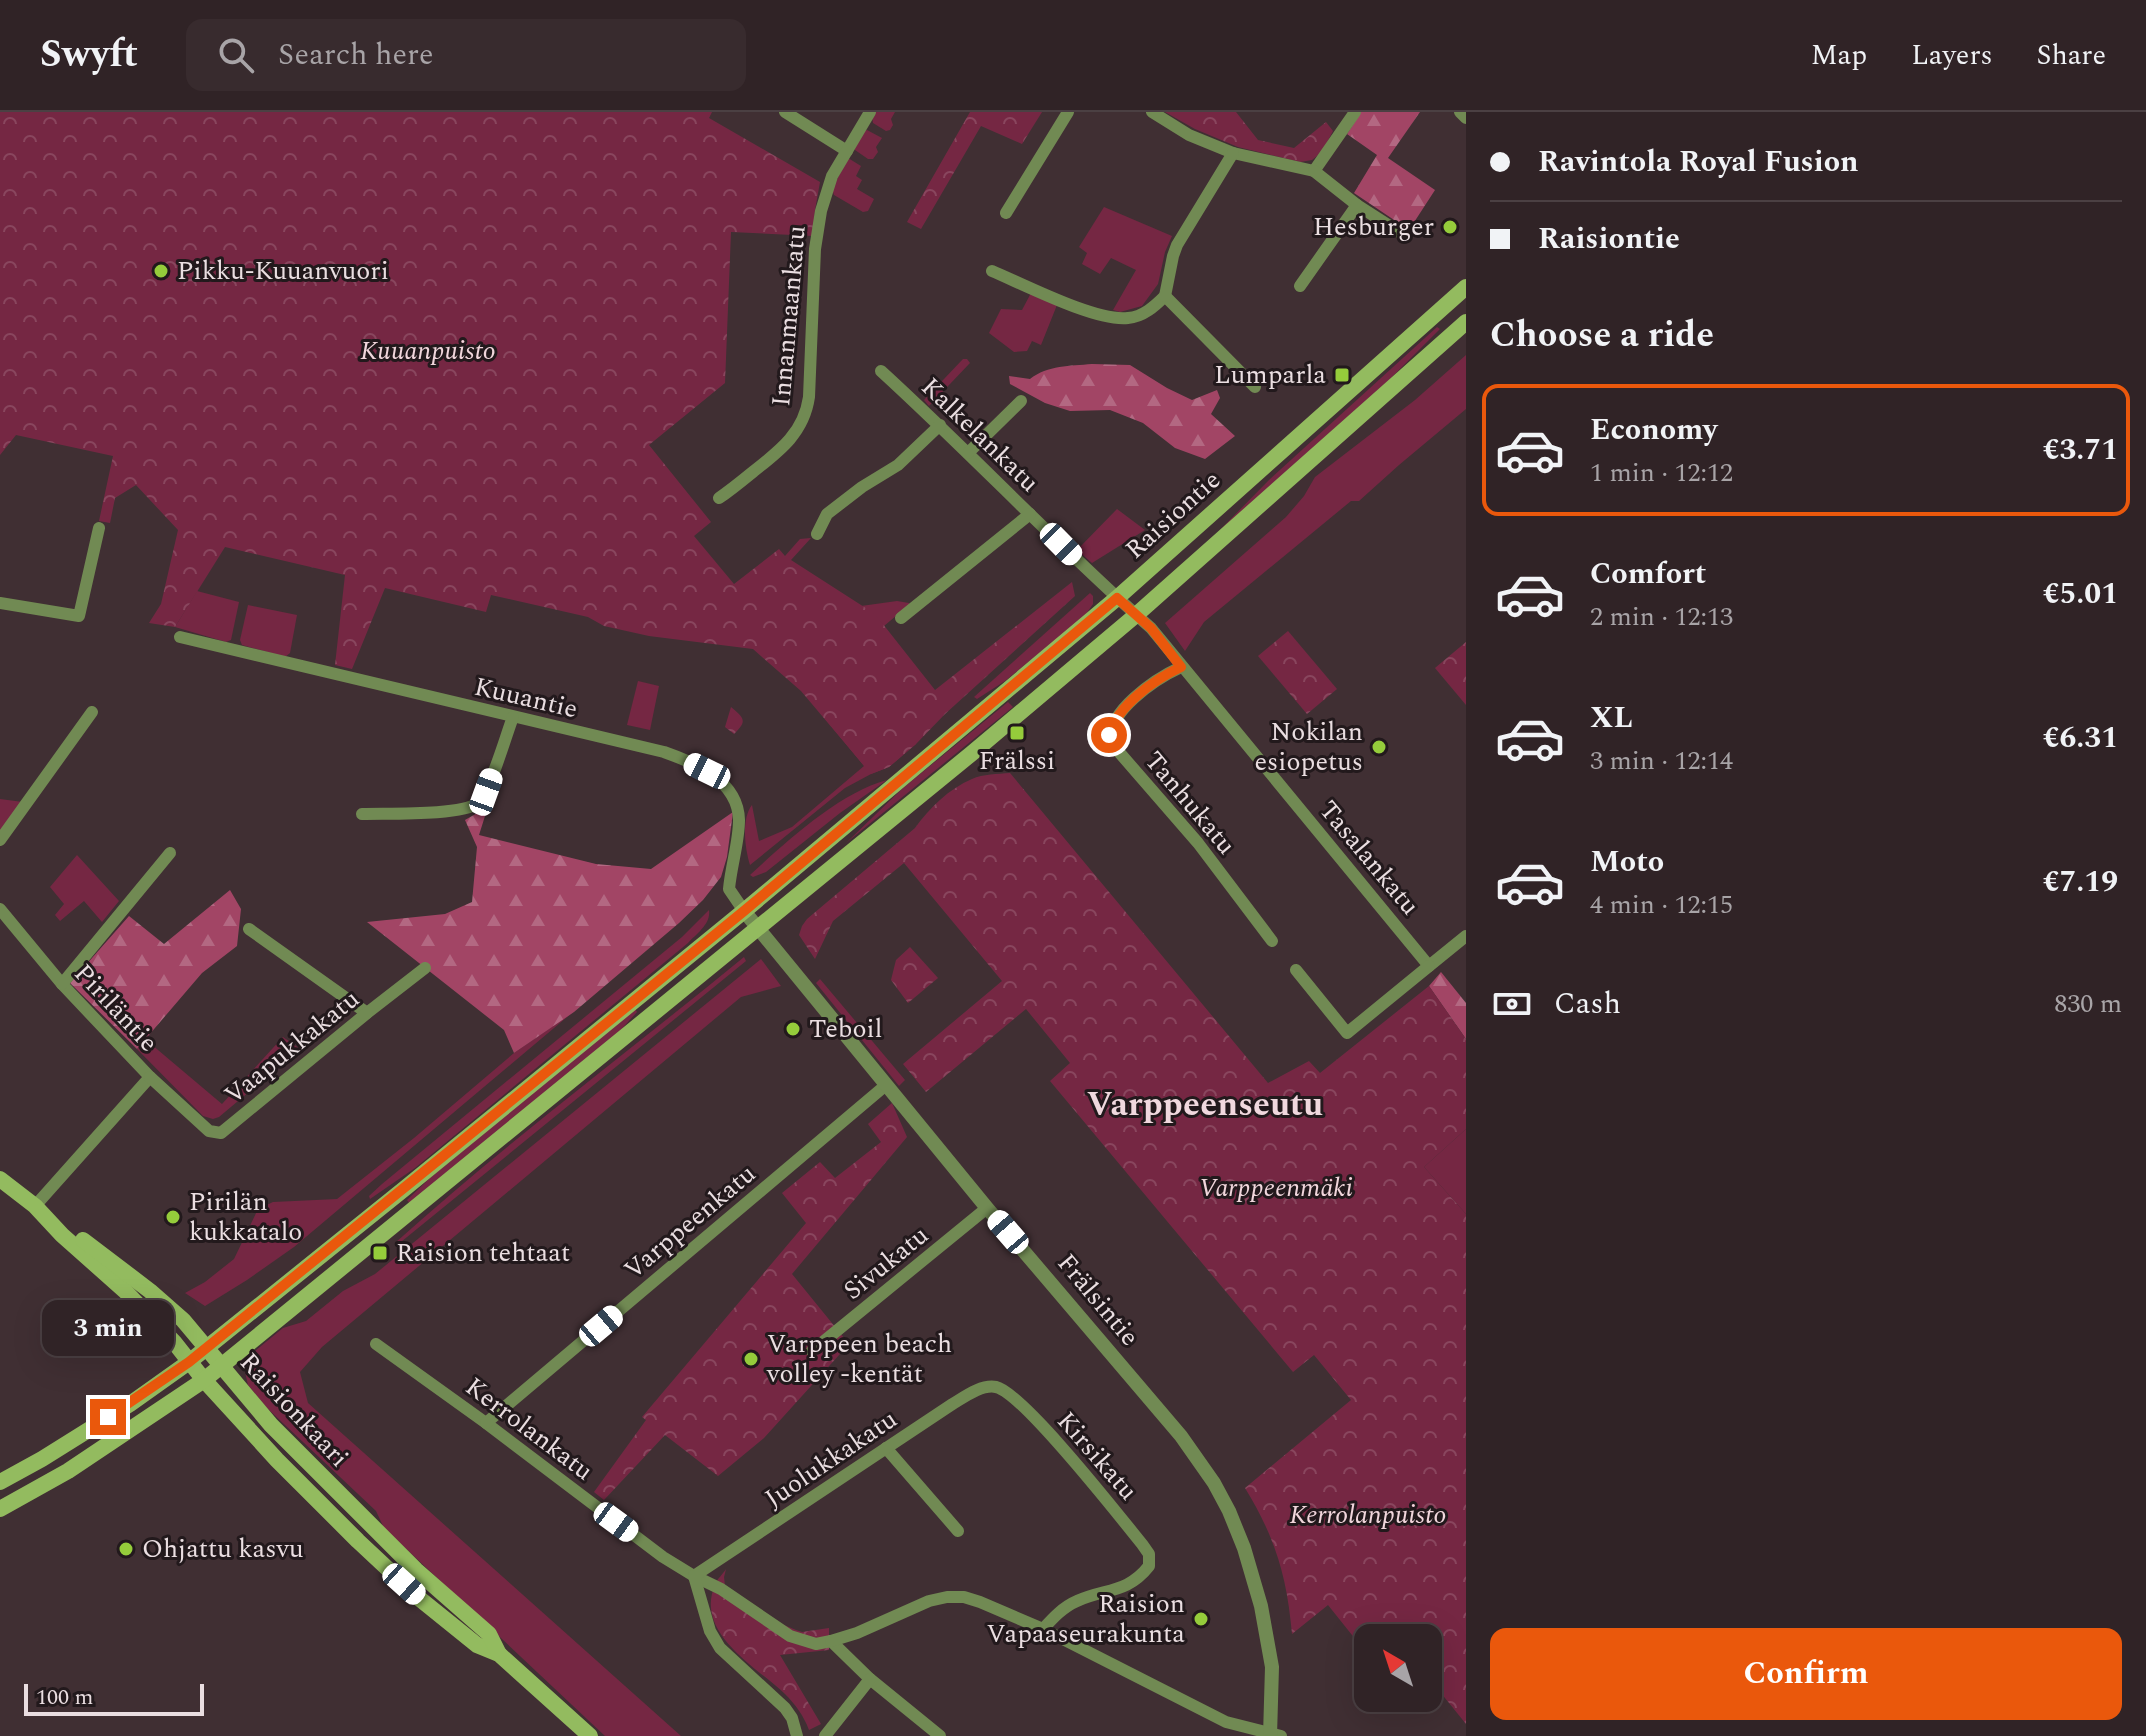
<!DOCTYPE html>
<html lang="en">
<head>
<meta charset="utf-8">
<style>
  body { margin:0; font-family:Spectral,serif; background:#382b2e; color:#f1f3f6; height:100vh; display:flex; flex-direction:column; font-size:30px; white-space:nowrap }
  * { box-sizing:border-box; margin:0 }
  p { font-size:26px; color:#a8a4a7 }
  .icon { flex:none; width:44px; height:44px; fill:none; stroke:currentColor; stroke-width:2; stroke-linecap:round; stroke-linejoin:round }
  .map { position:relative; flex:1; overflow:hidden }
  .panel { display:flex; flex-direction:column; background:#302326; width:680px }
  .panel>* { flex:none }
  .banner { display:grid; align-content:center; height:176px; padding:0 24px; background:#302326 }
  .needle { width:52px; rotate:321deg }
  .tools { position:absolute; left:1354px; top:1512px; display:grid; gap:16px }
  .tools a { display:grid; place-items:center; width:88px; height:88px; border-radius:16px; background:#302326; box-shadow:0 8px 32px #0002,0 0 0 2px #4b4043; font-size:40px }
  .scale { position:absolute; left:24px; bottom:20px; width:180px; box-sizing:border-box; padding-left:8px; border:4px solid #eadee1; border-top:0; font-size:22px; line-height:28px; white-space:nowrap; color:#eadee1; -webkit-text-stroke:6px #22191c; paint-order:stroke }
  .end { position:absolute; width:36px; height:36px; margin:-18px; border:10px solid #ea580c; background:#fff; box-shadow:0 0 0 4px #fff }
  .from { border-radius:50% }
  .bubble { position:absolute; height:56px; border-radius:16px; background:#302326; box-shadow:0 8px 32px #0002,0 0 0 2px #4b4043; font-size:26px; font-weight:700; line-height:56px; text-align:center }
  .car { position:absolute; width:24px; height:48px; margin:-24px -12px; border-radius:10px; box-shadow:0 0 6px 2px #0007; background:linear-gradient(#fff 24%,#345 0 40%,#fff 0 76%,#345 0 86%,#fff 0) }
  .banner b { display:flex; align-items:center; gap:28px; height:76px; font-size:30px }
  .banner b+b { border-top:2px solid #4b4043 }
  .banner i { width:20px; height:20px; background:#f1f3f6 }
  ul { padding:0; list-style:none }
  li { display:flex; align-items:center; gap:24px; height:132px; margin:0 16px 12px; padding:0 8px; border:4px solid transparent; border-radius:16px }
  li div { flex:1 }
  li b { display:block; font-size:30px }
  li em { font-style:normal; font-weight:700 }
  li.selected { border-color:#ea580c }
  li>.icon { width:72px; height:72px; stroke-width:1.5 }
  h2 { padding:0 24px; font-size:36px; line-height:96px }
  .pay { display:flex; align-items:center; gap:20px; height:88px; padding:0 24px; font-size:30px }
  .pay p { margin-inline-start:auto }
  .button { display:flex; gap:16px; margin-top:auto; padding:16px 24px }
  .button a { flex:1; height:92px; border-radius:16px; background:#ea580c; color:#fff; font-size:32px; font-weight:700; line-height:92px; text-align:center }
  header { display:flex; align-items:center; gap:48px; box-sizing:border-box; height:112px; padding:0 40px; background:#302326; border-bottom:2px solid #4b4043 }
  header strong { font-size:38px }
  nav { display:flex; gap:44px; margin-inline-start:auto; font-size:28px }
  .search { width:560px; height:72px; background:#382b2e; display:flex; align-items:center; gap:20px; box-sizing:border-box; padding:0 28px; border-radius:16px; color:#a8a4a7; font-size:30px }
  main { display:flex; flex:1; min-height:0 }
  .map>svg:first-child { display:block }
  .grass { fill:#752743 }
  .forest { fill:url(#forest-firs) }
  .park { fill:url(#park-crowns) }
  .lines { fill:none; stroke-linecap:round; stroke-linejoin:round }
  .minor { stroke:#718a53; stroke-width:12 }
  .tertiary { stroke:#718a53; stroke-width:14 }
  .secondary { stroke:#93bb5f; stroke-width:16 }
  .route { stroke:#ea580c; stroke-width:10 }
  .poi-dot { fill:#95cc3b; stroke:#22191c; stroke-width:3 }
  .labels { text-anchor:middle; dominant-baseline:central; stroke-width:6; stroke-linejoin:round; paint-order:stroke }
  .poi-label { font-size:26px; fill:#eadee1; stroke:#22191c; text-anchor:start }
  .street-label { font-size:26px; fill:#eadee1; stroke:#22191c }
  .park-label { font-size:26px; font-style:italic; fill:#f1d6dc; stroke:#22191c }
  .district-label { font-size:34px; font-weight:bold; fill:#f0d8de; stroke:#22191c }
</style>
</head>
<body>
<header>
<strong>Swyft</strong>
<div class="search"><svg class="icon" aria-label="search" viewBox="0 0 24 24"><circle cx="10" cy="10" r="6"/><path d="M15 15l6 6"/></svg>Search here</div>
<nav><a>Map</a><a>Layers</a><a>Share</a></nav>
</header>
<main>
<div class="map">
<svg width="1466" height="1624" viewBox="0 0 1466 1624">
  <defs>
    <pattern id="forest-firs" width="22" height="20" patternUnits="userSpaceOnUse" patternTransform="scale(2)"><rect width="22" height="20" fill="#a24565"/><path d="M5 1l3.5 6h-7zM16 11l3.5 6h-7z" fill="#b36882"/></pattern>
    <pattern id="park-crowns" width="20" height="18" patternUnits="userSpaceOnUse" patternTransform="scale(2)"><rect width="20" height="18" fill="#752743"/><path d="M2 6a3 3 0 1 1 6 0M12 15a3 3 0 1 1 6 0" fill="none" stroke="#89465e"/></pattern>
  </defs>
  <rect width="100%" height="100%" fill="#402f33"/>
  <g class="grass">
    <path d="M875,0H895L891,7L893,13L890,18L886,19L873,11L872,5Z"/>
    <path d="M867,18L882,26L876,35L878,40L873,47H868L855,38L854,34L864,19Z"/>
    <path d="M848,46L861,54L856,64L862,68L857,77L874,87L868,99L863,100L834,83L832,77Z"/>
    <path d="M1104,95L1172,124L1165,140L1158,172L1142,194L1120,200L1113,198L1136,158L1111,146L1100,162L1082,152L1087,141L1079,135Z"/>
    <path d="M1031,181L1057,193L1041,233L1032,229L1027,239L1014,240L989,221L1001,197L1022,198Z"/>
    <path d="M1437,215L1440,217L1389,268L1218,420L1269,368Z"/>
    <path d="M1466,243V297L1399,353L1359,389H1351L1204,510L1185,539L1165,511L1286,405L1304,384L1315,365L1415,288Z"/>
    <path d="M963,247H967L970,251L929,294L924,288Z"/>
    <path d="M1117,397L1145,418L1092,451L1077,438Z"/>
    <path d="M197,479L239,490L231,528L226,530L175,515Z"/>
    <path d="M1090,481L1093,484V492L1084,505L1005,569L977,587L974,585Z"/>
    <path d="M840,484L861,494L897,489L909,491V493L884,514L874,502Z"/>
    <path d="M248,493L297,503L290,541L285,545L242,533L240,528Z"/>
    <path d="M638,569L659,574L650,618L627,613Z"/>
    <path d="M1008,590L1013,595L846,731L903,676Z"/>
    <path d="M822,603L916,632L889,655L871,662L845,676L750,753C745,737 741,707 752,693L759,729L792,715L864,654Z"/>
    <path d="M887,668L840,701L766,760L753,765L750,763C787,729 839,681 887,668Z"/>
    <path d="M0,687L23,690L0,721Z"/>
    <path d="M77,743L119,789L102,810L84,789L60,809L55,803L64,792L50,775Z"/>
    <path d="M709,798C711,812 697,821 688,831L415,1056L370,1087L369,1084L382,1072L682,825Z"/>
    <path d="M744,845L746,849L396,1134L395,1131C507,1030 627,941 744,845Z"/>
    <path d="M761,847L781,874L741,885L322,1235L300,1260L308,1291L681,1624H605L384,1416L376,1399L267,1296L248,1273L245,1260L248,1249L255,1239L283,1216L306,1209L343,1179L375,1162Z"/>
    <path d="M820,867L905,968L899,974L816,871Z"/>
    <path d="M635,897L637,900L618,921L410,1092L407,1088L430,1066Z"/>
    <path d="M573,900L294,1135L247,1168L205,1194L185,1181L205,1170L234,1147L258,1097L273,1090L337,1087L414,1026L514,941Z"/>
    <path d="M283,925L300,937L219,1005L213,1007L203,1004L137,937L145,927L222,992Z"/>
    <path d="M1466,1017V1102L1424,1055Z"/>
  </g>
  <g class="forest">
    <path d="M1361,0H1420L1388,46L1435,78L1409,118L1354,81L1377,43L1347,22Z"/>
    <path d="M1092,252L1130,253L1167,276L1192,288L1217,278L1220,286L1211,302L1235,324L1205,347L1175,336L1143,311L1110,298L1070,299L1045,291L1010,272L1009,264L1030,267C1048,253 1070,254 1092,252Z"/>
    <path d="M491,685L479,723L596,752L651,757L733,700L727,745L721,765L703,788L679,811L574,900L514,941L504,918L367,810L445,802L472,790L477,735L465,708L479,700Z"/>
    <path d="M230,778L241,797L237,834L202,861L137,937L70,871L129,804L164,832Z"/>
    <path d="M1441,860L1466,891V927L1429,874Z"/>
  </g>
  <g class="park">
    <path d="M0,0H712L709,6L820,70L815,98L813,124L731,120L725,271L649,333L711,410L694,424L734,472L779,437L785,444L800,427L811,426L791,448L875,502L935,578L1072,470L1075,484L945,602L916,632L889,655L871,662L801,579L753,537L649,524L604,514L588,505L491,483L486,500L385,476L352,557L335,553L345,463L225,435L175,515L149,511L161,492L178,418L136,373L115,386L110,411L99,409L113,344L16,323L0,343Z"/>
    <path d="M970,0H1042L1022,32L981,14L921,117L907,110Z"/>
    <path d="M1165,0H1236L1258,28L1294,36L1326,10L1333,19L1322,40L1312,48L1300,50L1238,35L1195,17Z"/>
    <path d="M1288,519L1337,577L1307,602L1258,544Z"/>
    <path d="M1466,530V593L1435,556Z"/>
    <path d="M731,595C744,606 748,609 734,622L725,615Z"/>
    <path d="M1010,661L1268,971L1309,949L1320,961L1429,874L1466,927V1017L1424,1055L1466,1102V1612L1428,1565V1526H1368V1543L1328,1493L1292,1522C1287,1464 1275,1425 1245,1376L1351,1288L1314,1243L1293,1260L1050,969L1070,951L1026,897L926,980L903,952L1002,869L904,751L833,809L815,847L799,823L802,814L807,807L915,716C930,695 949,677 972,667C983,662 998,662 1010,661Z"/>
    <path d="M910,835L938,866L908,891L891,868L896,848Z"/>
    <path d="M892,991L907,1025L792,1162L849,1232L764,1326L718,1364L665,1323L604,1388L594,1380L646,1308L642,1305L806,1111L782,1081L820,1050L835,1066L881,1030L868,1012Z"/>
    <path d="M726,1457L724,1465L725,1474L779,1511L796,1518L802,1520L829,1516V1538L780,1543L821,1612L809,1618C804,1604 795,1592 785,1582C757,1555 694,1521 715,1473C717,1467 723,1462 726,1457Z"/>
  </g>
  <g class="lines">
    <g class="minor">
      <path d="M785,0L847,39"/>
      <path d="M1152,0L1189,23L1233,41L1314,59L1355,0"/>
      <path d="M1460,0L1466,6"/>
      <path d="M1314,59L1357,93L1399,120"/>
      <path d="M1006,101L1068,0"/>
      <path d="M992,159C1023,172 1096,210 1128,206C1143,205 1155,194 1165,184L1255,275"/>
      <path d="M1300,174L1357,93"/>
      <path d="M1165,184L1173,144L1177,133L1233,41"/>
      <path d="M881,259C973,343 1058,434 1151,516L1429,854L1466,824"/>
      <path d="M968,341L1021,289"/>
      <path d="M719,386C731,378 743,368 754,359C781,338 804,320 809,285L815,137L821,99L832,64L870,0"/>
      <path d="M817,422L827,402L862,375L898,353L940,313"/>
      <path d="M0,491L79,504L99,416"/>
      <path d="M901,506L1030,402"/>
      <path d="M180,525L664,640C695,651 738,668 739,708C739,730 731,754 729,777L744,799"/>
      <path d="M1181,555C1157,566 1103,601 1112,632L1198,731L1272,829"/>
      <path d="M362,702C385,701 461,704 478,691C490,680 506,623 513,605"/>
      <path d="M0,728L92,600"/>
      <path d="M0,797L62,872L150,965L35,1094"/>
      <path d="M249,817L367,901"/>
      <path d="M1296,858L1347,921L1429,854"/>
      <path d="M62,872L170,741"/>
      <path d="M150,965L209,1019L221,1021L367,901L425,856"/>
      <path d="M376,1232L486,1311L663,1445L694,1464L721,1477L790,1524L816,1532L831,1529L870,1567L940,1624"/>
      <path d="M812,1239L987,1096"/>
      <path d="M486,1311L886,973"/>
      <path d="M886,1336L958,1419"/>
      <path d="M831,1529L857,1521L929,1489L947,1485H964L980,1490L1043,1517L1226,1610L1281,1624"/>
      <path d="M797,1624L792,1606L785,1596L720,1536L710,1519L694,1464L951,1293C963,1286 981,1272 996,1275C1023,1281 1120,1405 1142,1432L1149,1442V1454C1127,1482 1105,1476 1077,1489C1063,1495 1053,1506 1043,1517"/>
      <path d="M825,1624L870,1567"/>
    </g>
    <path class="tertiary" d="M744,799L987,1096L1181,1324L1214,1371L1229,1399L1244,1436L1261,1494L1272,1555L1270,1624"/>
    <g class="secondary">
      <path d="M0,1067L35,1094L62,1123L125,1179L174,1230L204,1268L277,1348L358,1429L420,1487L477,1533L499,1542L590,1624"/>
      <path d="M83,1128L150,1179L183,1208L271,1313L416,1458L489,1522L499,1542"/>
      <path d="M0,1370L42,1347L130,1292L189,1250L404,1077L744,799L1117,486L1466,175"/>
      <path d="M0,1397L68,1359L204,1268L971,642L1136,503L1466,210"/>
    </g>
  </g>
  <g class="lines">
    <path class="route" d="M108,1305L189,1250L452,1037L744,799L1117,486L1151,516L1181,555C1155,567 1117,594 1109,623"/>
  </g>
  <g class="poi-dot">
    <circle cx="1450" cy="115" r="8"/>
    <circle cx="161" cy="159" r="8"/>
    <rect x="1334" y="255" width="16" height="16" rx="4"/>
    <rect x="1009" y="613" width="16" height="16" rx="4"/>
    <circle cx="1379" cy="635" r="8"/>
    <circle cx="793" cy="917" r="8"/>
    <circle cx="173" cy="1105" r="8"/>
    <rect x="372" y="1133" width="16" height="16" rx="4"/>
    <circle cx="751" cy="1247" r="8"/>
    <circle cx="126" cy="1437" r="8"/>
    <circle cx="1201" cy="1507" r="8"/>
  </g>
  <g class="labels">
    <g class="poi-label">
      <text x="1434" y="115" text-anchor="end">Hesburger</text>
      <text x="177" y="159">Pikku-Kuuanvuori</text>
      <text x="1326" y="263" text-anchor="end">Lumparla</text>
      <text x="1363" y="620" text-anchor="end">Nokilan<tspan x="1363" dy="30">esiopetus</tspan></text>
      <text x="1017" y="649" text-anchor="middle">Frälssi</text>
      <text x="809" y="917">Teboil</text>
      <text x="189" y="1090">Pirilän<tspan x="189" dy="30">kukkatalo</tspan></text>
      <text x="396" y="1141">Raision tehtaat</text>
      <text x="767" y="1232">Varppeen beach<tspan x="767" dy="30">volley -kentät</tspan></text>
      <text x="142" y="1437">Ohjattu kasvu</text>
      <text x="1185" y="1492" text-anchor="end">Raision<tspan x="1185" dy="30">Vapaaseurakunta</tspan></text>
    </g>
    <g class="street-label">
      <text transform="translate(789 204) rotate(-85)">Innanmaankatu</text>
      <text transform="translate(980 323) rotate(44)">Kalkelankatu</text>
      <text transform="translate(1173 403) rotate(-42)">Raisiontie</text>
      <text transform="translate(526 586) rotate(13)">Kuuantie</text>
      <text transform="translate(1190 691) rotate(50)">Tanhukatu</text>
      <text transform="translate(1369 746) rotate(50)">Tasalankatu</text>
      <text transform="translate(116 896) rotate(47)">Piriläntie</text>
      <text transform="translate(292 935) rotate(-39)">Vaapukkakatu</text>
      <text transform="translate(690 1110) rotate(-40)">Varppeenkatu</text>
      <text transform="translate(886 1151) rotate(-39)">Sivukatu</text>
      <text transform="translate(1098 1188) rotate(50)">Frälsintie</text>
      <text transform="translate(294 1298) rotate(47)">Raisionkaari</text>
      <text transform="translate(529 1317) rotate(37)">Kerrolankatu</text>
      <text transform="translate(1097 1344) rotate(49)">Kirsikatu</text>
      <text transform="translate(831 1347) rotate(-34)">Juolukkakatu</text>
    </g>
    <g class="park-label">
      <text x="428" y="239">Kuuanpuisto</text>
      <text x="1276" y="1076">Varppeenmäki</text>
      <text x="1368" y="1403">Kerrolanpuisto</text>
    </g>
    <g class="district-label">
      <text x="1205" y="993">Varppeenseutu</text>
    </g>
  </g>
</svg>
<div class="tools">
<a><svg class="needle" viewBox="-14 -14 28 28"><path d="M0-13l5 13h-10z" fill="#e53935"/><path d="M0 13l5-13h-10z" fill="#a8a4a7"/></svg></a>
</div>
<div class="scale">100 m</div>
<i class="end from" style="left:1109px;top:623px"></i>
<i class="end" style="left:108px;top:1305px"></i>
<div class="bubble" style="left:42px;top:1188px;width:132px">3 min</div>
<i class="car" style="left:1061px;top:432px;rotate:135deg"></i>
<i class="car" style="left:707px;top:659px;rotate:296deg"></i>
<i class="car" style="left:486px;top:680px;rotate:20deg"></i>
<i class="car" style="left:1008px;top:1120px;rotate:319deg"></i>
<i class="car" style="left:601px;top:1214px;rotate:50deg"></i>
<i class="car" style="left:616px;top:1410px;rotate:126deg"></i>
<i class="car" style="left:404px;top:1472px;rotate:132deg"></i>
</div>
<section class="panel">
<div class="banner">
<b><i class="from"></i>Ravintola Royal Fusion</b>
<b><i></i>Raisiontie</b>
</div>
<h2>Choose a ride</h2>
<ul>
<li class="selected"><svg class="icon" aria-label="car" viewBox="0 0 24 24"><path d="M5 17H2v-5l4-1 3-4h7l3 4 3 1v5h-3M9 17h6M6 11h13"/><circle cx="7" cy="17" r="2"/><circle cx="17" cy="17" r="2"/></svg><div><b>Economy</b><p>1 min · 12:12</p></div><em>€3.71</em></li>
<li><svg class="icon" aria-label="car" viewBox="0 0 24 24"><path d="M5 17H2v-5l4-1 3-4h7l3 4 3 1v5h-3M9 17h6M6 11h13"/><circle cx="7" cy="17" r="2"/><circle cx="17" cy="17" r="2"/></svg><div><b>Comfort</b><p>2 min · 12:13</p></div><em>€5.01</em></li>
<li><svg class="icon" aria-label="car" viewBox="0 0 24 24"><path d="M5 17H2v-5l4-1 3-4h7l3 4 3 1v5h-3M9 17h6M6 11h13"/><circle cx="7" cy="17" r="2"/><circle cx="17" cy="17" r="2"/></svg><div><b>XL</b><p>3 min · 12:14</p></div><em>€6.31</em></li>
<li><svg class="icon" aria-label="car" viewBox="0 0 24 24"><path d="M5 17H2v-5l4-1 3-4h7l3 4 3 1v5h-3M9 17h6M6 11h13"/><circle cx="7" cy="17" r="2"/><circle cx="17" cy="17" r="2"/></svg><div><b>Moto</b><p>4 min · 12:15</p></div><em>€7.19</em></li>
</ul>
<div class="pay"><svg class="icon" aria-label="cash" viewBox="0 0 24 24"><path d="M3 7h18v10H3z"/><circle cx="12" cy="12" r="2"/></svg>Cash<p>830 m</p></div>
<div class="button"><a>Confirm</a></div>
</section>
</main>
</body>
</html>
